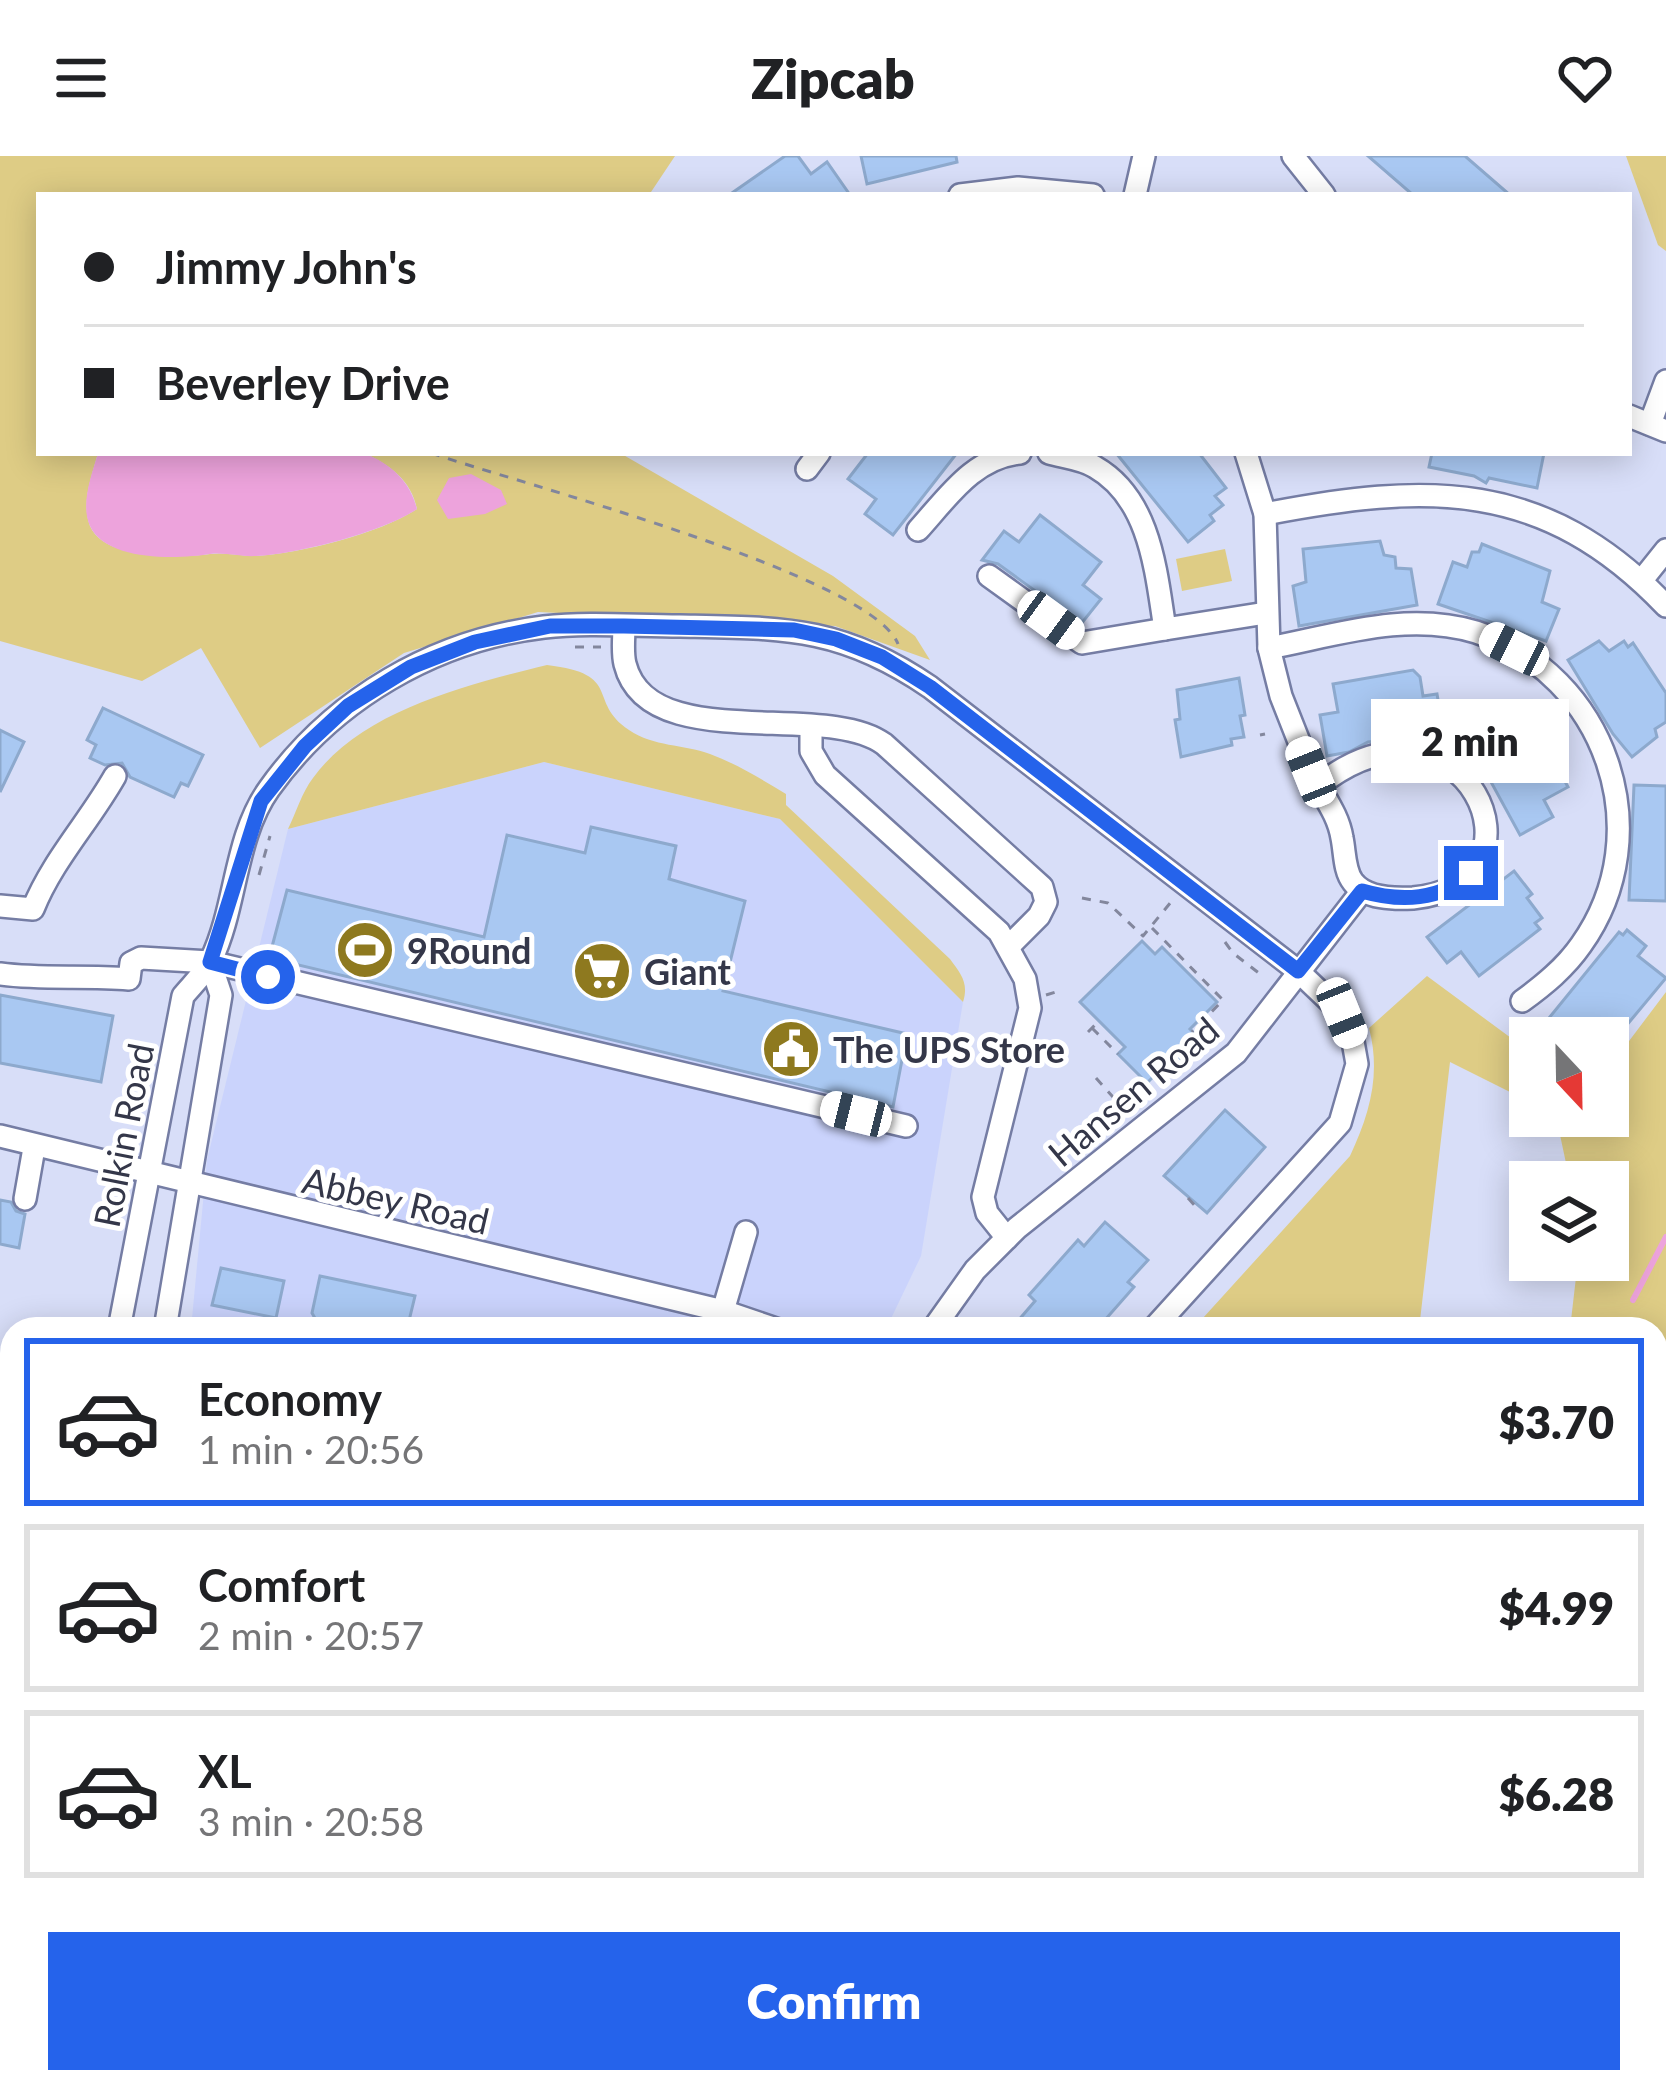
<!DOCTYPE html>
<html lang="en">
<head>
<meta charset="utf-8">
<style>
  body { margin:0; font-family:Lato,sans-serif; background:#f6f6f6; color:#202124; height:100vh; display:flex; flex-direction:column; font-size:45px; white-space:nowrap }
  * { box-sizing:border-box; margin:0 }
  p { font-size:39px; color:#757577 }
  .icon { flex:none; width:66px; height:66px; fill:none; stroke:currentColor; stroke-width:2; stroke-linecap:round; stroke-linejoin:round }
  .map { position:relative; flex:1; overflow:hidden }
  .panel { position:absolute; left:0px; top:1161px; width:1668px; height:777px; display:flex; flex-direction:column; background:#fff; border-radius:36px 36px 0 0; box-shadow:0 6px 30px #0003 }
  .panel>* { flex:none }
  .top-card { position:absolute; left:36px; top:36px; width:1596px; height:264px; border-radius:0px; box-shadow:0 6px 30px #0003; display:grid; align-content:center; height:264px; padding:0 48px; background:#fff }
  .needle { width:78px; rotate:158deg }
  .buttons { position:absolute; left:1509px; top:861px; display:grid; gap:24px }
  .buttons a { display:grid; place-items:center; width:120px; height:120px; border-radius:0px; background:#fff; box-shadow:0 6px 30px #0003; font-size:60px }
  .end { position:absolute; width:54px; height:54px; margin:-27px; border:15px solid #2563eb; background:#fff; box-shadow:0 0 0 6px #fff }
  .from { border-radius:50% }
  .bubble { position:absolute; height:84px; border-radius:0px; background:#fff; box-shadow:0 6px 30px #0003; font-size:39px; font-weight:800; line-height:84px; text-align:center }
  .car { position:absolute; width:36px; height:72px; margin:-36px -18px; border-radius:15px; box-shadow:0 0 9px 3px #0007; background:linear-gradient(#fff 24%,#345 0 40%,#fff 0 76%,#345 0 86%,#fff 0) }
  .top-card b { display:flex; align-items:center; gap:42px; height:114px; font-size:45px }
  .top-card b+b { border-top:3px solid #e0e0e0 }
  .top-card i { width:30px; height:30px; background:#202124 }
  ul { padding:21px 0 0; list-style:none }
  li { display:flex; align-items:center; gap:36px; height:168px; margin:0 24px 18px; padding:0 24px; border:6px solid #e0e0e0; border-radius:0px }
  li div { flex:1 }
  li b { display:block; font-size:45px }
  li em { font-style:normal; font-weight:800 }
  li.current { border-color:#2563eb }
  li>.icon { width:108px; height:108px; stroke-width:1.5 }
  .cta { display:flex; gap:24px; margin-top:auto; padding:24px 48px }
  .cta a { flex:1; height:138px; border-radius:0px; background:#2563eb; color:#fff; font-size:48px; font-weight:800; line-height:138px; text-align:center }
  header { display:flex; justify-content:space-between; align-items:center; height:156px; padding:0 48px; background:#fff; font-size:54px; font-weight:800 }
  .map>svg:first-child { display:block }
  .built { fill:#cad3fc }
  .green { fill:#decc85 }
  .water { fill:#eda3dc }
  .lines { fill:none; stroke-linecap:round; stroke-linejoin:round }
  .stream { stroke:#eda3dc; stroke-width:6 }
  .building { fill:#a9c8f2; stroke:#8da9cd; stroke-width:3 }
  .minor-casing { stroke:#757da4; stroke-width:26 }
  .highway-casing { stroke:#72a8bc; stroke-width:34 }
  .path { stroke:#83879d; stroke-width:3; stroke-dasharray:9 9; stroke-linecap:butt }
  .minor { stroke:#fff; stroke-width:21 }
  .highway { stroke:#94e5fa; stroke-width:30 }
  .route { stroke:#2563eb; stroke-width:15 }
  .labels { text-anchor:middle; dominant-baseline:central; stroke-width:10; stroke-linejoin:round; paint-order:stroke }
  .poi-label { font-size:36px; font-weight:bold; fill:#343749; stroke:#fff; text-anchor:start }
  .street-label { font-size:36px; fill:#343749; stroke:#fff }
</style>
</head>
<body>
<header><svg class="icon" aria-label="menu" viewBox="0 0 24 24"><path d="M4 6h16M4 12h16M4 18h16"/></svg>Zipcab<svg class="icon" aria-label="heart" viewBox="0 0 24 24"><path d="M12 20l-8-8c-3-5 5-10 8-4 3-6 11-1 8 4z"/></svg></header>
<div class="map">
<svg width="1666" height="1937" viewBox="0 0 1666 1937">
  <rect width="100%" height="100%" fill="#d8def8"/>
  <path class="built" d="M544,606L780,663L963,846L921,1100L886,1173H191L207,1004L288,673Z"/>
  <g class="green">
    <path d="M0,0H675L649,39H39V297H98C92,320 81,346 90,370C104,404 180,402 210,398C225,396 241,400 256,400C301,397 379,378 417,353C411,324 390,309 364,297H620L833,420L915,480L930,504L835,470L538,456L404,497L260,592L201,492L142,525L0,485Z"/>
    <path d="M1626,0H1666V95L1658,89Z"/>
    <path d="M1225,393L1232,425L1182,435L1176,403Z"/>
    <path d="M547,509C624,518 586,545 629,574C654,591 683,588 710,598C737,608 761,623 786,638V649L950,803C961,818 969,827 963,846L780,663L544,606L288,673C296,657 302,636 313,622C362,554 470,528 547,509Z"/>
    <path d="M1427,820L1530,896V946L1450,906L1419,1173H1193L1350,1000C1370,957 1381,918 1369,872Z"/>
    <path d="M1666,836V1243H1656V1173H1570L1578,1104H1608V1026H1570L1556,960H1608V901H1617Z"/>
  </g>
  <g class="water">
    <path d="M98,297H364C391,308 410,325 417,353C383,376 298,398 256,400C241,401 225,396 210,398C178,403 107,406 90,370C80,348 92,318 98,297Z"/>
    <path d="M471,318L501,334L507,348L485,358L448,363L437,344L449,322Z"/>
  </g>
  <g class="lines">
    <path class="stream" d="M1633,1144L1666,1081"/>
  </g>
  <g class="building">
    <path d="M785,0H798L811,18L827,6L850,39H729Z"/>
    <path d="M861,0H956L957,6L867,28Z"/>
    <path d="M1368,0H1465L1510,39H1413Z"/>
    <path d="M868,297H957L893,379L865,358L876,343L848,323Z"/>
    <path d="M1116,297H1199L1226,332L1215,340L1223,349L1210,359L1214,365L1188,386Z"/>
    <path d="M1432,297H1544L1537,332L1489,322L1486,327L1474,320L1429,311Z"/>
    <path d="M1040,359L1101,406L1083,429L1101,443L1081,468L998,408L982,404L1004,375L1019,386Z"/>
    <path d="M1380,385L1384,399L1395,401L1396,412L1411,413L1417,449L1299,470L1293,430L1306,426L1303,393Z"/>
    <path d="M1482,388L1550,415L1542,446L1559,453L1546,485L1438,448L1453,406L1467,411L1472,396H1479Z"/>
    <path d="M1599,485L1609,495L1624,485L1628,491L1633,487L1666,537V566L1655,573L1657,581L1632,601L1613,578L1568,504Z"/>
    <path d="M1413,514L1420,521L1423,540L1437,538L1444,579L1368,586L1349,596L1327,600L1320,559L1338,556L1333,528Z"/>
    <path d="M1239,522L1245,559L1240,560L1244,581L1231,583L1232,589L1181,601L1175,564L1180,563L1177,534Z"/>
    <path d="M103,552L203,599L188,630L181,627L174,641L130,621L122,607L105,609L90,602L96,589L87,584Z"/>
    <path d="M1499,565L1507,580L1532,566L1568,631L1544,644L1553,661L1520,679L1467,582Z"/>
    <path d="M0,574L24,586L0,636Z"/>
    <path d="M1634,629L1666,630V745L1629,744Z"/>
    <path d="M591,671L676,690L669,723L745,745L723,835L907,878L893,951L269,802L287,734L484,781L507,679L585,697Z"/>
    <path d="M1514,715L1532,738L1527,742L1542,762L1535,767L1540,773L1479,820L1461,796L1447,807L1427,781Z"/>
    <path d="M1627,774L1646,790L1638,800L1666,822L1611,888L1585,867L1573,882L1549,862L1619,776L1623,779Z"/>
    <path d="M1142,785L1155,798L1162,791L1217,846L1190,873L1200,883L1177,906L1173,901L1147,927L1118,898L1125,891L1080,846Z"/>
    <path d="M0,839L113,860L101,926L0,907Z"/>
    <path d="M1225,954L1265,991L1207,1057L1164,1020Z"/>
    <path d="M0,1044L11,1046L16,1055L25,1058L19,1092L0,1088Z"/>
    <path d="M1105,1066L1148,1104L1128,1126L1134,1131L1097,1173H1011L1035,1145L1029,1139L1078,1084L1084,1090Z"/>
    <path d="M221,1112L284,1125L276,1162L212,1149Z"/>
    <path d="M320,1120L415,1140L407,1173L320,1171L312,1157Z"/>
  </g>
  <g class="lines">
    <defs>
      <g id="minor">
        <path d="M1293,0L1324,39"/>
        <path d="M960,39L1018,32L1093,39"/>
        <path d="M1135,39L1144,0"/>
        <path d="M1629,260L1666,275"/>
        <path d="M1650,268L1666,225"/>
        <path d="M1049,297C1063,301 1083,303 1095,311C1151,343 1156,417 1165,473L1266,457"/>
        <path d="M1246,297L1265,358L1269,492L1281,540L1311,616C1322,639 1338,657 1342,682C1345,696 1344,715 1353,726C1366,743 1394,743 1413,742C1560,728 1463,515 1318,630"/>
        <path d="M807,313L819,297"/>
        <path d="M1265,358C1426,327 1544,322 1666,450"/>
        <path d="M918,374C948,341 973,302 1020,297"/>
        <path d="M989,420L1082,487L1165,473"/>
        <path d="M1642,424L1666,394"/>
        <path d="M624,470C624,482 622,496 625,508C648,600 825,544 884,588L1042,731L1046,746L1039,760L1009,790"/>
        <path d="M1269,492C1337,479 1407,455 1476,476C1606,518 1661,677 1581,789C1565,812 1544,829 1522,845"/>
        <path d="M811,570V595L825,619L999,776L1025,823L1030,852L983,1041L987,1057L1007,1082"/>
        <path d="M0,750L33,753C52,705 89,666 115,620"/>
        <path d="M0,818C44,824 84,819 129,823L131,807L141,802L210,806L906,970"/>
        <path d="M0,980L723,1155L776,1173"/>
        <path d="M25,1043L34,992"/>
        <path d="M723,1155L746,1076"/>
        <path d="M119,1173L183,840C192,829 205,817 211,804C237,750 234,682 269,633C333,543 435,484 544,471C588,466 635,470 680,470C783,472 841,470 930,531L1298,815L1342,857L1352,880L1357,908L1340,967L1153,1173"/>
        <path d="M165,1173L221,839L210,806"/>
        <path d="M933,1173L975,1114L1017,1072L1236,897L1362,735"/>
        <path d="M0,1534L12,1518"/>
        <path d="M0,1684L12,1690"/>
        <path d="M0,1827L12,1829"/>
        <path d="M1345,1937L1346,1930"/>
      </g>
      <g id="highway">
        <path d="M0,1255L12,1257"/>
        <path d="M0,1295L12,1297"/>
        <path d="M1656,1667L1666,1669"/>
      </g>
    </defs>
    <use href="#minor" class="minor-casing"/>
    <use href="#highway" class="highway-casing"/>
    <g class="path">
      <path d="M431,297C514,326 871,419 898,488"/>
      <path d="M575,491H601"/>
      <path d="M1260,579L1265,578"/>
      <path d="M259,719L270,680"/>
      <path d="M1082,742L1108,747L1143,780L1171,746"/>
      <path d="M1152,772L1223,844L1192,876"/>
      <path d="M1225,786L1233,797L1264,821"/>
      <path d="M1046,839L1062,834"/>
      <path d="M1092,872L1118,898"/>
      <path d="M1088,876L1099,865"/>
      <path d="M1096,922L1113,941"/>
      <path d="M1188,1042L1197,1052"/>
    </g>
    <use href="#minor" class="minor"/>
    <use href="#highway" class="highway"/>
  </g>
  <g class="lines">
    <path class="route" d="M268,821L210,806L261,645L305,590L348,550L411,511L475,486L550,470H624L794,474L836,483L882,501L930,531L1298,815L1362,735C1400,746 1441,745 1471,717"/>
  </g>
  <defs>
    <symbol id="stadium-disc" viewBox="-11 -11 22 22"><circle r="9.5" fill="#8e791f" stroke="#fff"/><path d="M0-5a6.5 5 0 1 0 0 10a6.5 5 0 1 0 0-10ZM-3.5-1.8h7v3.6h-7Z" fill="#fff"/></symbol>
    <symbol id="supermarket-disc" viewBox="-11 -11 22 22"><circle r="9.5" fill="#8e791f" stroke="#fff"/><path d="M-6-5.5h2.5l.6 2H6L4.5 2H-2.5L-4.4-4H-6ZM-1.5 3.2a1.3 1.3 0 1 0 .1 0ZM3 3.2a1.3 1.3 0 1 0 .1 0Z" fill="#fff"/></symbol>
    <symbol id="civic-disc" viewBox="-11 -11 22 22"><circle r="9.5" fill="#8e791f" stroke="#fff"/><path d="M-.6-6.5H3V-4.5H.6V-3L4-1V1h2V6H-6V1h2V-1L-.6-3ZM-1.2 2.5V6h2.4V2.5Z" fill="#fff"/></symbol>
  </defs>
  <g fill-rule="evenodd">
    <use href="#stadium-disc" x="332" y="761" width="66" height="66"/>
    <use href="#supermarket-disc" x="569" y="782" width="66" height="66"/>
    <use href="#civic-disc" x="758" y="860" width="66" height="66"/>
  </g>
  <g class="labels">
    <g class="poi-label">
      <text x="407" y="794">9Round</text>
      <text x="644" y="815">Giant</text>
      <text x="833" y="893">The UPS Store</text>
    </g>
    <g class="street-label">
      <text transform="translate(1133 935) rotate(-40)">Hansen Road</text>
      <text transform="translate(123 979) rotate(-79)">Rolkin Road</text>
      <text transform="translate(396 1044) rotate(13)">Abbey Road</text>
    </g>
  </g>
</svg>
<div class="buttons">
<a><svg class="needle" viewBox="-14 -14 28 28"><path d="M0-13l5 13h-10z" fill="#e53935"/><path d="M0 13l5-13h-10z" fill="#757577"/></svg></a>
<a><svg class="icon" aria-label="layers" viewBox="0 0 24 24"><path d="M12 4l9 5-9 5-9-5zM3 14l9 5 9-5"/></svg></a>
</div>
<i class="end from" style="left:268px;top:821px"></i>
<i class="end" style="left:1471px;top:717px"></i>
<div class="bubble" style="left:1371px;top:543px;width:198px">2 min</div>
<i class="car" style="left:1051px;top:464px;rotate:126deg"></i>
<i class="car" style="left:1514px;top:493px;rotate:296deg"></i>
<i class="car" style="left:1311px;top:616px;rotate:338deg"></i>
<i class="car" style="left:1342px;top:857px;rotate:158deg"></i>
<i class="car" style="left:856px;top:958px;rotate:284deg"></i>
<div class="top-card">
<b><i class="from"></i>Jimmy John's</b>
<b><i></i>Beverley Drive</b>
</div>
<section class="panel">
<ul>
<li class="current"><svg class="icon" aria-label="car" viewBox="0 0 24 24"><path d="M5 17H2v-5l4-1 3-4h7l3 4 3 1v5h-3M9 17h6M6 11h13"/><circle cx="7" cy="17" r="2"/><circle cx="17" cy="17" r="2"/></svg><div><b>Economy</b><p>1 min · 20:56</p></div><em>$3.70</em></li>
<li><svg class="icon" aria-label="car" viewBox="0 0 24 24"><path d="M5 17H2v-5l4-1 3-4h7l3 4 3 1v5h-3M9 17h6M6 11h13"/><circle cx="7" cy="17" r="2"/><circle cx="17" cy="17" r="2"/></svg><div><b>Comfort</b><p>2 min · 20:57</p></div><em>$4.99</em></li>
<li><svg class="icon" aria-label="car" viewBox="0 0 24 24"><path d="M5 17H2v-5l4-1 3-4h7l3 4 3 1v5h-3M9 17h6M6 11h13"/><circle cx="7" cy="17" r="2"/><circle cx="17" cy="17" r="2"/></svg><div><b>XL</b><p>3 min · 20:58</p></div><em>$6.28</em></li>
</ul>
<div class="cta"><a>Confirm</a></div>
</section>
</div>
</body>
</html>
